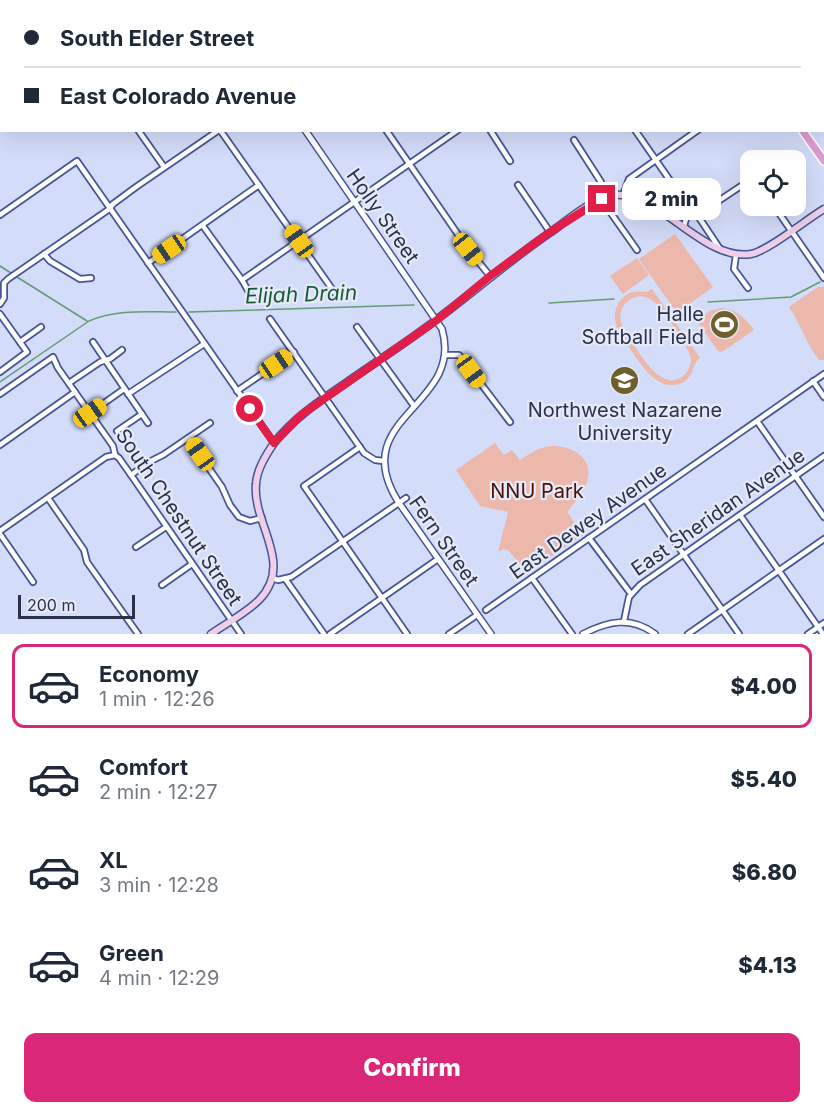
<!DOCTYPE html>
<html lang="en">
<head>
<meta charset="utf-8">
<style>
  body { margin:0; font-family:Inter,sans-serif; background:#f2f2f3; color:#1f2937; height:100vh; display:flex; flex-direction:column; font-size:22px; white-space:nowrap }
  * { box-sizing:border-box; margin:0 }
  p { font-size:20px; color:#747a83 }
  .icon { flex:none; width:33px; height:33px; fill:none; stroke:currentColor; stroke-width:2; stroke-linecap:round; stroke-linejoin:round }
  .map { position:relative; height:634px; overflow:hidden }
  .drawer { display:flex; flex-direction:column; background:#fff; flex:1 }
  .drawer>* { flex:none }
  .top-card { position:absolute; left:0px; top:0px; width:825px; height:132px; box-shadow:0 6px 24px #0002; display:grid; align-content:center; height:132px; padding:0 24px; background:#fff }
  .fabs { position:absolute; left:740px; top:150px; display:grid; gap:12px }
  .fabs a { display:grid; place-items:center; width:66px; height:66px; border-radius:12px; background:#fff; box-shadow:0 6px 24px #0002; font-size:30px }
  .scale { position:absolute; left:18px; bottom:15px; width:117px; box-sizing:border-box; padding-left:6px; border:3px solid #2a314d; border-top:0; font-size:16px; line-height:21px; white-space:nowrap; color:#2a314d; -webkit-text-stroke:4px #e5e9f8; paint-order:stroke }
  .end { position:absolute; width:27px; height:27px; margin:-14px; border:8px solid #e11d48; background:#fff; box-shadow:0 0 0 3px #fff }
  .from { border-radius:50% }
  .bubble { position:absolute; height:42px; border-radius:12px; background:#fff; box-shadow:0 6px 24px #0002; font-size:20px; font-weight:800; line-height:42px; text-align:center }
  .car { position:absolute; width:18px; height:36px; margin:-18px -9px; border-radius:8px; box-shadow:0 0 4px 2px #0007; background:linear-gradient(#f5c518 24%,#345 0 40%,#f5c518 0 76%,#345 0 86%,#f5c518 0) }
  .top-card b { display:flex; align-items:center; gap:21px; height:57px; font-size:22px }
  .top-card b+b { border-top:2px solid #e0e1e3 }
  .top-card i { width:15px; height:15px; background:#1f2937 }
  ul { padding:10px 0 0; list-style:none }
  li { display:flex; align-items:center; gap:18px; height:84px; margin:0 12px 9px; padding:0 12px; border:3px solid transparent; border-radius:12px }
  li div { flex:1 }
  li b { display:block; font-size:22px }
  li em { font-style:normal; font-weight:800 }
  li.on { border-color:#db2777 }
  li>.icon { width:54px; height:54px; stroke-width:1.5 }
  .action { display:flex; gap:12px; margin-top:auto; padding:12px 24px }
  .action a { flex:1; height:69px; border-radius:12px; background:#db2777; color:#fff; font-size:24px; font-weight:800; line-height:69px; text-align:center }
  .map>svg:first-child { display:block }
  .green { fill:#ecb8ac; fill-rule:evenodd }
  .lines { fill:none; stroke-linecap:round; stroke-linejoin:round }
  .stream { stroke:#639d74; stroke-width:1.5 }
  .minor-casing { stroke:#485594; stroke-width:8 }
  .tertiary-casing { stroke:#485594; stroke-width:8 }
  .secondary-casing { stroke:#485594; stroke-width:9 }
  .primary-casing { stroke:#fff; stroke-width:10 }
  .minor { stroke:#fff; stroke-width:4.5 }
  .tertiary { stroke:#fff; stroke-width:5 }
  .secondary { stroke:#eecee9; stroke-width:6 }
  .primary { stroke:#dd9cd4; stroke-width:7 }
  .route { stroke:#e11d48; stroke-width:8 }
  .labels { text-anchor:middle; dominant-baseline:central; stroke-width:4.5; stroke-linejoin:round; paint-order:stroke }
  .street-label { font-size:20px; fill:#2a314d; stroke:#e5e9f8 }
  .poi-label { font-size:20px; fill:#2a314d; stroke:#e5e9f8; text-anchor:end }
  .park-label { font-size:20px; fill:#4d1106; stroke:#e5e9f8 }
  .water-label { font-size:21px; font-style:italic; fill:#175931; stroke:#e5e9f8 }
</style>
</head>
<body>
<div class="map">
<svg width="824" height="634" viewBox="0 0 824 634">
  <rect width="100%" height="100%" fill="#d3dcf9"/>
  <g class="green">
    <path d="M675,234L713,287L677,313L639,259Z"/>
    <path d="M637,258L649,275L623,294L610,276Z"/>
    <path d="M818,287H824V360H819C806,344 801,324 789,307Z"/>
    <path d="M652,289L700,358C692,363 694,375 685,381C656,400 633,351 619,332C611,317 615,297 633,292C640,290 646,294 652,289ZM640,296C645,297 649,298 653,301C662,308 690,348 691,359C691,367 687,374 680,378C657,391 634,343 623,328C616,312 624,299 640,296Z"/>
    <path d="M721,308C737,309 744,317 754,330L722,352L718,351L696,320L710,311Z"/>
    <path d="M495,443L504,455L512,450L520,460C528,455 539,447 550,446C573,445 596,459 586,485C581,496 574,503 567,512L583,535L527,573L508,550L503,549L498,552L508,512L480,506L456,470Z"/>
  </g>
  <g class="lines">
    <g class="stream">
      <path d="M0,266L11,273"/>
      <path d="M17,277L87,321"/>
      <path d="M708,302L791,297L820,282"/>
      <path d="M549,303L614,299"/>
      <path d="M189,312L414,305"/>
      <path d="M0,382L89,321C117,309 146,312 176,312"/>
    </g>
    <defs>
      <g id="minor">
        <path d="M380,0L381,2"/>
        <path d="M28,2L30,0"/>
        <path d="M96,2L98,0"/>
        <path d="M643,2L646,0"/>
        <path d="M0,88L2,85"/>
        <path d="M0,92L2,93"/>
        <path d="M138,130L164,167"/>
        <path d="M220,130L337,296"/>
        <path d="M386,130L468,249L490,276"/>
        <path d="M490,130L510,161"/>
        <path d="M635,130L687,205L688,212L684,226"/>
        <path d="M574,140L601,182L596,193L600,199"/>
        <path d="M778,160L781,158"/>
        <path d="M518,185L550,232"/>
        <path d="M623,195L629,179L698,130"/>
        <path d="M601,199L637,250"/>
        <path d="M720,200L750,180"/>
        <path d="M774,206L824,278"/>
        <path d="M688,212L698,216L705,211"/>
        <path d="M0,215L77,161L274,443"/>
        <path d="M698,216L720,249"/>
        <path d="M203,226L242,280L254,301"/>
        <path d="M44,254L50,261L80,279L91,278"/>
        <path d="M736,255L734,269L748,288"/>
        <path d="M148,263L259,185"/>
        <path d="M242,280L458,130"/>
        <path d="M0,304L4,298V283L8,279L108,210L113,204L136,187L219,130"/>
        <path d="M0,314L27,352L0,372"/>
        <path d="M270,319L364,453L375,460L384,461"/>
        <path d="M357,327L414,406"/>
        <path d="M20,342L41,327"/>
        <path d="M93,342L148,423"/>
        <path d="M446,355H459L510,422"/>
        <path d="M813,381L824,397"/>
        <path d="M69,383L100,362L110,359L122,350"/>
        <path d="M237,391L294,352"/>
        <path d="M0,394L53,357L58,368L113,446L115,455L119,458L131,475L241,634"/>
        <path d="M128,394L204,344"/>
        <path d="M90,413L124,389"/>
        <path d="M757,421L824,517"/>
        <path d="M117,431L142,414"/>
        <path d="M188,438L222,487L230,505L239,517L250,521L262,518"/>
        <path d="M0,445L75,392"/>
        <path d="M360,447L304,486L407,634"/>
        <path d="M131,475L151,461L163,455L210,423"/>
        <path d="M48,498L84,550L87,562L138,634"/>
        <path d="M645,499L739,634"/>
        <path d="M740,515L823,634"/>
        <path d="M0,531L106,457L115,455"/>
        <path d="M0,534L33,582"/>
        <path d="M589,538L631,594"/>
        <path d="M136,547L166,527"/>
        <path d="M272,578L278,580L291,577L406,498"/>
        <path d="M532,578L572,634"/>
        <path d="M286,580L324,634"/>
        <path d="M162,585L192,564"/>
        <path d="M486,610L824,374"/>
        <path d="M624,621L629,597L640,585L824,456"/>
        <path d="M330,634L438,559"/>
        <path d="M449,634L477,615"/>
        <path d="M688,634L824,539"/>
        <path d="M808,634L824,623"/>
      </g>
      <g id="tertiary">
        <path d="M127,0L129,2"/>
        <path d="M406,2L408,0"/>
        <path d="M305,130L442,329C465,407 344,417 399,503L491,634"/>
        <path d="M583,634C608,621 631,616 655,634"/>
      </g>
      <path id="secondary" d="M211,634C227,623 246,613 259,600C295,563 252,524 256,484C257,469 266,455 274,443C293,419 318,402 343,385C374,363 406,343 436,320C475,291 511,259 551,232C566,221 595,197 613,195C658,189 703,262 751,254C768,251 807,219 824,209"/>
      <g id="primary">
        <path d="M708,0L709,2"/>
        <path d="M802,130L824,161"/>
      </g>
    </defs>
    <use href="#minor" class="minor-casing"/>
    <use href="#tertiary" class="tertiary-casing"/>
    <use href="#secondary" class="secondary-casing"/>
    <use href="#primary" class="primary-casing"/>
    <use href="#minor" class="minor"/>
    <use href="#tertiary" class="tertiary"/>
    <use href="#secondary" class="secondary"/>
    <use href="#primary" class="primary"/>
  </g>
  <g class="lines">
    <path class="route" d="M250,409L274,443L301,415L437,320L490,276L550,232L602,199"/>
  </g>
  <defs>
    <symbol id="stadium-disc" viewBox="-11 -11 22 22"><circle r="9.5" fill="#6e5f2c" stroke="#e5e9f8"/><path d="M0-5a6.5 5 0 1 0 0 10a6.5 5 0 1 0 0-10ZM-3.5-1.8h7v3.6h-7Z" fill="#fff"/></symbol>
    <symbol id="university-disc" viewBox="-11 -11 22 22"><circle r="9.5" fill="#6e5f2c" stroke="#e5e9f8"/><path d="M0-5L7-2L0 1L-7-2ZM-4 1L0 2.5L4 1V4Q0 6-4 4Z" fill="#fff"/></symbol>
  </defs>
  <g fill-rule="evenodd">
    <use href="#stadium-disc" x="708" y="308" width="33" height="33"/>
    <use href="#university-disc" x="608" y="364" width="33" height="33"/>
  </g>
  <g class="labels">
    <g class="street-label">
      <text transform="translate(383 216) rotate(55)">Holly Street</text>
      <text transform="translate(718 512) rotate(-35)">East Sheridan Avenue</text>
      <text transform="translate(179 517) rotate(56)">South Chestnut Street</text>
      <text transform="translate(588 521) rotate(-35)">East Dewey Avenue</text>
      <text transform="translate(444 541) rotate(55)">Fern Street</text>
    </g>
    <g class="poi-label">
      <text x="704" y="314">Halle<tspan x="704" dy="23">Softball Field</tspan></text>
      <text x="625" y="410" text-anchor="middle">Northwest Nazarene<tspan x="625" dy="23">University</tspan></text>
    </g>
    <g class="park-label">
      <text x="537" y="491">NNU Park</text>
    </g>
    <g class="water-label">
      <text transform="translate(301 294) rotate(-2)">Elijah Drain</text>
    </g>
  </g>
</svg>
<div class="fabs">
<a><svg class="icon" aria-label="locate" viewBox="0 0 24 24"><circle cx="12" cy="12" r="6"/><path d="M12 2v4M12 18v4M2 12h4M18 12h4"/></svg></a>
</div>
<div class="scale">200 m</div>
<i class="end from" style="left:250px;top:409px"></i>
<i class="end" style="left:602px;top:199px"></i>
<div class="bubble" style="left:622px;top:178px;width:99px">2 min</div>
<i class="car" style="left:299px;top:241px;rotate:325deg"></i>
<i class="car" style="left:169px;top:249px;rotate:236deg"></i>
<i class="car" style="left:468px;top:249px;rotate:141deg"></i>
<i class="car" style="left:276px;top:364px;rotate:56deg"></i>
<i class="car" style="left:471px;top:371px;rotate:144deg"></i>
<i class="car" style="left:90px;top:413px;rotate:55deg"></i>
<i class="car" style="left:200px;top:454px;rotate:325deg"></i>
<div class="top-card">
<b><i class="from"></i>South Elder Street</b>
<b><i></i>East Colorado Avenue</b>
</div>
</div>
<section class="drawer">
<ul>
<li class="on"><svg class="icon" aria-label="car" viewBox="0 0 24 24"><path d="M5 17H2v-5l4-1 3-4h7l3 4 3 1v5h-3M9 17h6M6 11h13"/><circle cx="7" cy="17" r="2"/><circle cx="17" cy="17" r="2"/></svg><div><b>Economy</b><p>1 min · 12:26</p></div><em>$4.00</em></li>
<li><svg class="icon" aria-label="car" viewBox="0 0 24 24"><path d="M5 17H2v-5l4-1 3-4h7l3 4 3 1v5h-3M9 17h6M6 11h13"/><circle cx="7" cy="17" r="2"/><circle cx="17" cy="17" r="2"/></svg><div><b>Comfort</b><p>2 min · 12:27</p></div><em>$5.40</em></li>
<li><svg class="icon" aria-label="car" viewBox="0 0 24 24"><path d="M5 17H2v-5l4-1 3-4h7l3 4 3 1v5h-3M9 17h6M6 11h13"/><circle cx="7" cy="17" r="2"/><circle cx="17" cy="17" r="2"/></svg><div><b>XL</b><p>3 min · 12:28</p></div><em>$6.80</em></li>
<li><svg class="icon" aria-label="car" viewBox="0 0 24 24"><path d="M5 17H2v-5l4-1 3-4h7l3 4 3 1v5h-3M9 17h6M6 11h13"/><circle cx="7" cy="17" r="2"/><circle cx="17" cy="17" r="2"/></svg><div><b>Green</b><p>4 min · 12:29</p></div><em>$4.13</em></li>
</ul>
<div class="action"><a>Confirm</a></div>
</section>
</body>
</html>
